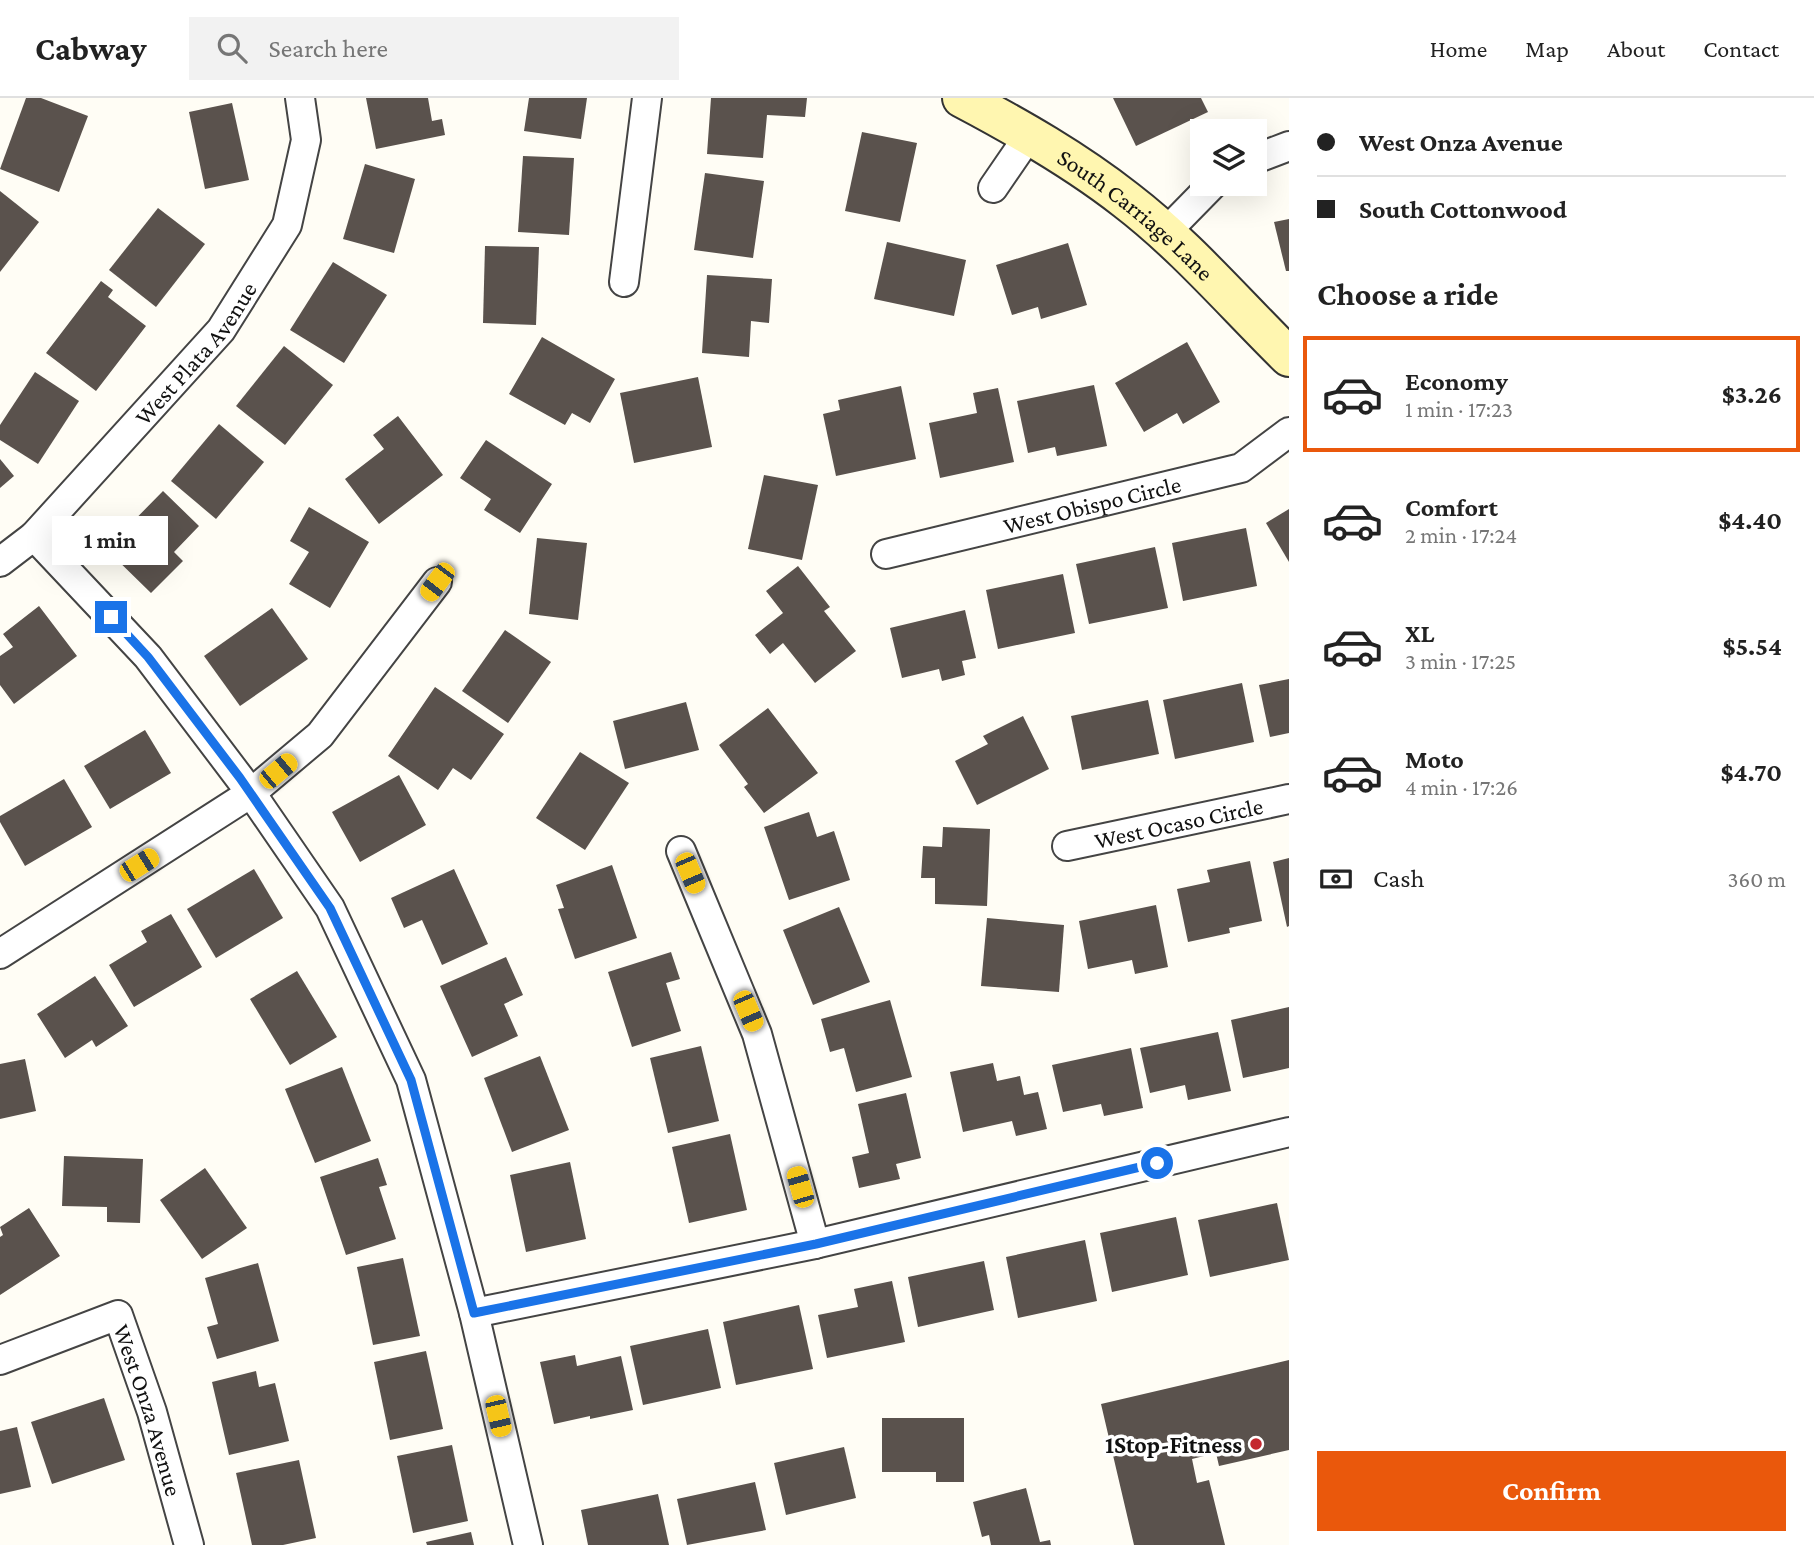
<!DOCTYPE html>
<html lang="en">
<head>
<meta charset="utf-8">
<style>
  body { margin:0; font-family:"Crimson Pro",serif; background:#f2f2f2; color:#222; height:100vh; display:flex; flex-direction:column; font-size:26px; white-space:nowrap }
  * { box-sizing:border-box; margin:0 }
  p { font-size:23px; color:#767676 }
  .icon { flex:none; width:38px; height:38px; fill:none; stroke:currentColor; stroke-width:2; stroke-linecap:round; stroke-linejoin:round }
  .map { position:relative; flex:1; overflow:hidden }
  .panel { display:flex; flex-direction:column; background:#fff; width:525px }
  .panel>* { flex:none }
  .guide { display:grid; align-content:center; height:154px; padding:0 28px; background:#fff }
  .buttons { position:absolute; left:1190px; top:21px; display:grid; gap:14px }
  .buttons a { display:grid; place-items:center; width:77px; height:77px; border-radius:0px; background:#fff; box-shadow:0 7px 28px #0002; font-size:35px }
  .end { position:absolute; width:32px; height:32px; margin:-16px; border:9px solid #1a73e8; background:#fff; box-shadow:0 0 0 4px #fff }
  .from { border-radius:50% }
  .bubble { position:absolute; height:49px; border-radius:0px; background:#fff; box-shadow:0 7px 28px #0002; font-size:23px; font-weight:700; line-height:49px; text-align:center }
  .car { position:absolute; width:21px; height:42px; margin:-21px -10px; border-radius:9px; box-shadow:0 0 5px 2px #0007; background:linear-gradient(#f5c518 24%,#345 0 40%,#f5c518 0 76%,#345 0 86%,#f5c518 0) }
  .guide b { display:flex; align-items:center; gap:24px; height:66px; font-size:26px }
  .guide b+b { border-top:2px solid #e0e0e0 }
  .guide i { width:18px; height:18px; background:#222 }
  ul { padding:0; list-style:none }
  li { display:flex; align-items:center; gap:21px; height:116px; margin:0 14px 10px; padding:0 14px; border:4px solid transparent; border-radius:0px }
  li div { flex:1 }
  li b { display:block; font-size:26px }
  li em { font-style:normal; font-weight:700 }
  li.active { border-color:#ea580c }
  li>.icon { width:63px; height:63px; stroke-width:1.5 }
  h2 { padding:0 28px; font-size:32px; line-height:84px }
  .pay { display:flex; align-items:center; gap:18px; height:77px; padding:0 28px; font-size:26px }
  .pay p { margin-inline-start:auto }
  .primary-button { display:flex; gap:14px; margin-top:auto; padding:14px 28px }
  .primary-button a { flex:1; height:80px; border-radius:0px; background:#ea580c; color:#fff; font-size:28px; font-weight:700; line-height:80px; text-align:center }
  header { display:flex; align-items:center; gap:42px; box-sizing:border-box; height:98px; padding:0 35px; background:#fff; border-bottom:2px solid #e0e0e0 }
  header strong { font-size:33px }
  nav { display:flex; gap:38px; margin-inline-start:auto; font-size:24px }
  .search { width:490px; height:63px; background:#f2f2f2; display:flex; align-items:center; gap:18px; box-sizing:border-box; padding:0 24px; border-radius:0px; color:#767676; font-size:26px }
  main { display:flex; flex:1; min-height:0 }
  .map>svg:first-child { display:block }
  .building { fill:#5a524d }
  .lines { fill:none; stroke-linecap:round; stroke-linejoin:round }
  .street-casing { stroke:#444; stroke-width:32 }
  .secondary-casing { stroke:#333; stroke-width:42 }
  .street { stroke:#fff; stroke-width:28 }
  .secondary { stroke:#fff6b0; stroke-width:38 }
  .route { stroke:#1a73e8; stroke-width:9 }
  .poi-dot { fill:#c4262e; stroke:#fff; stroke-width:2.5 }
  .labels { text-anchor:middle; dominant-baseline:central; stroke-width:7; stroke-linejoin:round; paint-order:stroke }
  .street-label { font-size:24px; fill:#111; stroke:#fff }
  .poi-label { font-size:24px; font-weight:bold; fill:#111; stroke:#fff; text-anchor:end }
</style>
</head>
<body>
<header>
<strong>Cabway</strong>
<div class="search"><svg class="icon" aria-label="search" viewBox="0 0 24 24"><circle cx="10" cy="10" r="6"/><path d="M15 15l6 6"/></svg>Search here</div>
<nav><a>Home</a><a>Map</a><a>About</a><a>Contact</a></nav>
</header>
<main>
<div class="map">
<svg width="1289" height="1447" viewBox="0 0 1289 1447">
  <rect width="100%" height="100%" fill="#fffdf5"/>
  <g class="building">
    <path d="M26,0H41L88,18L59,94L0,71Z"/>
    <path d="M366,0H428L432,23L442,21L445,37L376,51Z"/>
    <path d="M529,0H587L581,41L524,33Z"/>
    <path d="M711,0H807L805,19L767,17L763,60L707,56Z"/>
    <path d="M1113,0H1201L1208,14L1136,48Z"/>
    <path d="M232,5L249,82L205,91L189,14Z"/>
    <path d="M862,34L917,45L900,124L845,113Z"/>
    <path d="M523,58L574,60L569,137L518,134Z"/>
    <path d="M365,66L415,81L394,155L343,141Z"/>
    <path d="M705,75L764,83L753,160L694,152Z"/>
    <path d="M0,93L39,124L0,174Z"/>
    <path d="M158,110L205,146L156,209L109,172Z"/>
    <path d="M1289,121V173H1286L1274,124Z"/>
    <path d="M887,144L966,162L954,218L874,201Z"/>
    <path d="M1068,145L1087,207L1041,221L1038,209L1012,217L996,167Z"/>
    <path d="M485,148L539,149L536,227L483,225Z"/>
    <path d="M333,164L387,197L344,265L290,232Z"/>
    <path d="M707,177L772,181L769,225L751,223L749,259L702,255Z"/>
    <path d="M101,183L113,192L108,199L146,228L96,293L46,255Z"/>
    <path d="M542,239L615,281L590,325L572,315L565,327L509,296Z"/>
    <path d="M1187,244L1220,304L1183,326L1177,315L1144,334L1115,285Z"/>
    <path d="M284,248L333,287L285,347L236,308Z"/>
    <path d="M35,274L79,303L38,366L0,342V327Z"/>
    <path d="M698,279L712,349L634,365L620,295Z"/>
    <path d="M1094,287L1107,348L1057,358L1055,349L1028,355L1017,303Z"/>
    <path d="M901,288L916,361L836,378L823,316L840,312L838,302Z"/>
    <path d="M998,290L1014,364L940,380L929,325L977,315L973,295Z"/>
    <path d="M398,318L443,377L379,426L345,381L384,351L373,337Z"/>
    <path d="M219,326L264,364L216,421L171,383Z"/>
    <path d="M486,342L552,386L520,435L484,412L491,401L460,380Z"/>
    <path d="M0,361L14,378L0,390Z"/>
    <path d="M764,377L818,387L802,462L748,451Z"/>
    <path d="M163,393L199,428L174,454L183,463L151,495L106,451Z"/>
    <path d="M309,409L369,444L330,510L289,486L309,454L290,443Z"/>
    <path d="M1289,411V464L1266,425Z"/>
    <path d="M1246,430L1257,488L1183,503L1172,445Z"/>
    <path d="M537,440L587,445L578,522L529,516Z"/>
    <path d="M1155,449L1168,510L1089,526L1076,466Z"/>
    <path d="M798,468L830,509L824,513L856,553L815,585L783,545L770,556L755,537L783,515L766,493Z"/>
    <path d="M1063,476L1075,535L998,551L986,492Z"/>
    <path d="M39,508L77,558L14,606L0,587V558L13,549L3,536Z"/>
    <path d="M272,510L308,561L240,608L204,558Z"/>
    <path d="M965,512L976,560L962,563L965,577L942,583L939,571L902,580L890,530Z"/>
    <path d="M505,532L551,564L508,625L462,593Z"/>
    <path d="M1289,581V635L1270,639L1259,587Z"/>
    <path d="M1242,585L1254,644L1175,661L1163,602Z"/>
    <path d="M435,589L504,636L471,682L453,670L438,692L388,658Z"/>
    <path d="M1148,602L1159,656L1082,672L1071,618Z"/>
    <path d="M686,604L699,652L625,671L613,623Z"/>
    <path d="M768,610L818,675L764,715L744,689L748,686L719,647Z"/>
    <path d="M1023,618L1049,671L977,707L955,663L988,646L983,638Z"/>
    <path d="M145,632L171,675L110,711L84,668Z"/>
    <path d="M580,654L629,685L585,752L536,720Z"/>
    <path d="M399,677L426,727L360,764L332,714Z"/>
    <path d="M64,681L92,729L25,768L0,724V718Z"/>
    <path d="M809,714L817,739L834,733L850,782L789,802L764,729Z"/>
    <path d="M943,729L990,731L987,808L935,806V780H921L923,748L942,749Z"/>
    <path d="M1289,760V828L1287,829L1273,764Z"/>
    <path d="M1250,763L1262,823L1229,830L1230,835L1188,844L1177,791L1210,784L1207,772Z"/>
    <path d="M612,767L637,840L575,861L558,811L564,810L556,787Z"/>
    <path d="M254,771L283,820L216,860L187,811Z"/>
    <path d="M454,771L488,846L442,867L422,822L404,830L391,800Z"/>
    <path d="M1156,807L1168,869L1135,876L1132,862L1088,871L1079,823Z"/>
    <path d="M839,809L870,884L813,907L783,832Z"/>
    <path d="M171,816L202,869L134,909L109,867L147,844L141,833Z"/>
    <path d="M987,820L1064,827L1059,894L981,888Z"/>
    <path d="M671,854L680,881L666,885L681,933L632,949L608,874Z"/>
    <path d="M506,859L523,897L504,906L518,938L472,959L440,888Z"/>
    <path d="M297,873L337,939L290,967L250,901Z"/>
    <path d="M95,878L128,928L96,949L92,942L65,960L37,916Z"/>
    <path d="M890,902L912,979L856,994L844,950L830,954L821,921Z"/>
    <path d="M1289,909V970L1243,980L1231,922Z"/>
    <path d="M1218,934L1231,993L1188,1002L1185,987L1150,995L1140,950Z"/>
    <path d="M701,948L719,1023L668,1035L650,960Z"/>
    <path d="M1131,950L1143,1010L1104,1018L1101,1006L1063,1014L1052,967Z"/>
    <path d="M540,958L569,1032L512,1054L484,980Z"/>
    <path d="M25,961L36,1013L0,1021V966Z"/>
    <path d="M993,965L997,983L1020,978L1024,997L1038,994L1047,1031L1016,1038L1012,1023L963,1034L950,974Z"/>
    <path d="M342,969L371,1043L315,1065L285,991Z"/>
    <path d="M906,995L921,1060L896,1066L900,1081L859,1090L852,1059L869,1055L858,1006Z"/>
    <path d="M730,1036L747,1112L689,1125L672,1049Z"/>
    <path d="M64,1058L143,1061L140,1125L107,1124V1109L62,1108Z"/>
    <path d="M378,1060L387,1087L379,1089L396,1141L346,1157L320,1079Z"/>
    <path d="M570,1064L586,1141L526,1154L510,1077Z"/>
    <path d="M205,1070L247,1130L202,1161L160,1102Z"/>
    <path d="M1277,1105L1289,1162L1210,1179L1198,1122Z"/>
    <path d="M29,1110L60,1158L0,1197V1139L3,1137L0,1129Z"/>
    <path d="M1176,1119L1188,1177L1112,1194L1100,1135Z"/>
    <path d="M1085,1142L1097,1203L1018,1220L1006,1159Z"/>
    <path d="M403,1160L420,1238L373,1247L357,1169Z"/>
    <path d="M984,1163L994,1212L918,1229L908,1179Z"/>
    <path d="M258,1165L279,1243L217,1261L207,1229L218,1226L205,1180Z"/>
    <path d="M892,1183L905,1244L827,1260L818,1217L858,1209L854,1191Z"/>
    <path d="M799,1207L813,1271L736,1287L723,1224Z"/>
    <path d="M708,1231L721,1290L643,1307L630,1248Z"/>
    <path d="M426,1253L443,1331L390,1342L374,1264Z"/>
    <path d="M575,1257L577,1268L621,1258L633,1312L590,1321V1318L554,1326L540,1264Z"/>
    <path d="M1289,1262V1352L1219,1368L1216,1355L1192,1361L1197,1385L1209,1382L1225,1447H1134L1101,1306Z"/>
    <path d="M256,1273L259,1289L275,1285L289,1343L229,1357L212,1284Z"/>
    <path d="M104,1300L125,1362L52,1386L31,1324Z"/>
    <path d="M882,1320H964V1384H936V1374H882Z"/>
    <path d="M17,1329L31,1389L0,1396V1333Z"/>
    <path d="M452,1347L468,1423L413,1435L397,1358Z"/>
    <path d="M844,1349L856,1400L786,1417L774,1365Z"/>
    <path d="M299,1362L316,1440L283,1447H252L236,1375Z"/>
    <path d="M755,1384L766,1432L687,1447L677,1401Z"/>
    <path d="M1026,1390L1040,1444L1050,1442L1051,1447H991L989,1437L982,1439L973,1404Z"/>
    <path d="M658,1396L669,1447H588L581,1412Z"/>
    <path d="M471,1434L474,1447H427L426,1444Z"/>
  </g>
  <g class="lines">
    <defs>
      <g id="street">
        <path d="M1255,61L1289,48"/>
        <path d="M993,90L1030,36"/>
        <path d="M1165,135L1213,86"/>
        <path d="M624,184L647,0"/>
        <path d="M34,438L148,559L251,695L330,810L411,982L474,1215L528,1447"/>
        <path id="s1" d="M886,456L1241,370L1289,334"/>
        <path id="s2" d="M0,464L34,438L221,232L287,127L306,42L300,0"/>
        <path id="s3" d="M1067,748L1289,701"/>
        <path d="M681,753L757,936L815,1146"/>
        <path d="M0,856L251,695L320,637L437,484"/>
        <path d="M474,1215L815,1146L1289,1034"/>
        <path id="s4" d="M0,1262L118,1217L152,1314L189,1447"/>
      </g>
      <g id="secondary">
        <path id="s5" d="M962,0C1019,30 1075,62 1126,102C1186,148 1235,206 1289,259"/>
      </g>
    </defs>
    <use href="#street" class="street-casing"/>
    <use href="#secondary" class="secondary-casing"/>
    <use href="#street" class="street"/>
    <use href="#secondary" class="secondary"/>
  </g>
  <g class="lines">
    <path class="route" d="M111,519L148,559L240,680L330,810L411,982L474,1215L816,1146L1157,1065"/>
  </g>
  <circle class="poi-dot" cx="1256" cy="1346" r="7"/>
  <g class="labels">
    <g class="street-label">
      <text stroke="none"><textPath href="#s5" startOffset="210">South Carriage Lane</textPath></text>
      <text stroke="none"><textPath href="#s2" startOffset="287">West Plata Avenue</textPath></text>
      <text stroke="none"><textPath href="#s1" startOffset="212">West Obispo Circle</textPath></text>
      <text stroke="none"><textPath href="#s3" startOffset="114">West Ocaso Circle</textPath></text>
      <text stroke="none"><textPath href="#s4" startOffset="226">West Onza Avenue</textPath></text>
    </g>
    <g class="poi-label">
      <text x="1242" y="1346">1Stop-Fitness</text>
    </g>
  </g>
</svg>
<div class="buttons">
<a><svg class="icon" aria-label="layers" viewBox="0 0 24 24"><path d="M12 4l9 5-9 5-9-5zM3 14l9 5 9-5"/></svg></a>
</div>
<i class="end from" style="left:1157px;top:1065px"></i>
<i class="end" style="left:111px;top:519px"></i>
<div class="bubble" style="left:52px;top:418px;width:116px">1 min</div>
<i class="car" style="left:437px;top:484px;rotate:217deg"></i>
<i class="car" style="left:278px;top:673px;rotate:50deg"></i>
<i class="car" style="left:139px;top:767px;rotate:58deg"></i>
<i class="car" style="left:690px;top:775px;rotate:157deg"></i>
<i class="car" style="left:748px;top:913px;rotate:157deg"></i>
<i class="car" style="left:800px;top:1089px;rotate:344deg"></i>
<i class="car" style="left:498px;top:1318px;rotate:167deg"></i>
</div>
<section class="panel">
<div class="guide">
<b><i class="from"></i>West Onza Avenue</b>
<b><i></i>South Cottonwood</b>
</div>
<h2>Choose a ride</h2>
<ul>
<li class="active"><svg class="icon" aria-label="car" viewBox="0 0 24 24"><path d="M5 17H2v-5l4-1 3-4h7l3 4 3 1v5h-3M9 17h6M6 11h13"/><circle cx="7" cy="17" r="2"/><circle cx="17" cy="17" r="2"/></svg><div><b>Economy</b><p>1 min · 17:23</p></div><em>$3.26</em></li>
<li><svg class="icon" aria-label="car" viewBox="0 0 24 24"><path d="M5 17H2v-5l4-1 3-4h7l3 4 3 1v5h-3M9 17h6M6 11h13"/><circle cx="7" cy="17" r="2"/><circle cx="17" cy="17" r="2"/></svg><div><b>Comfort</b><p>2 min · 17:24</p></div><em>$4.40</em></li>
<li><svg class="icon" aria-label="car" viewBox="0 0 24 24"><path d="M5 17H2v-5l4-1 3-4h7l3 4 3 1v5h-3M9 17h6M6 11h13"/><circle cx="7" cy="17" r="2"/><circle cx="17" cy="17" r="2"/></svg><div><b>XL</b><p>3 min · 17:25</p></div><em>$5.54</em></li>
<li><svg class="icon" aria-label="car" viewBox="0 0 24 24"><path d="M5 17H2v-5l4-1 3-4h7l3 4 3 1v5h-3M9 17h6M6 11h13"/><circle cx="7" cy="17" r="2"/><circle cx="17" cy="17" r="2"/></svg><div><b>Moto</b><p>4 min · 17:26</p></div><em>$4.70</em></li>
</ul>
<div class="pay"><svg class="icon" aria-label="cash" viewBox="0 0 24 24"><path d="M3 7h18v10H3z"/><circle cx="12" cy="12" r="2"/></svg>Cash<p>360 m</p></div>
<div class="primary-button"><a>Confirm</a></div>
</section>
</main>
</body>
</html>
